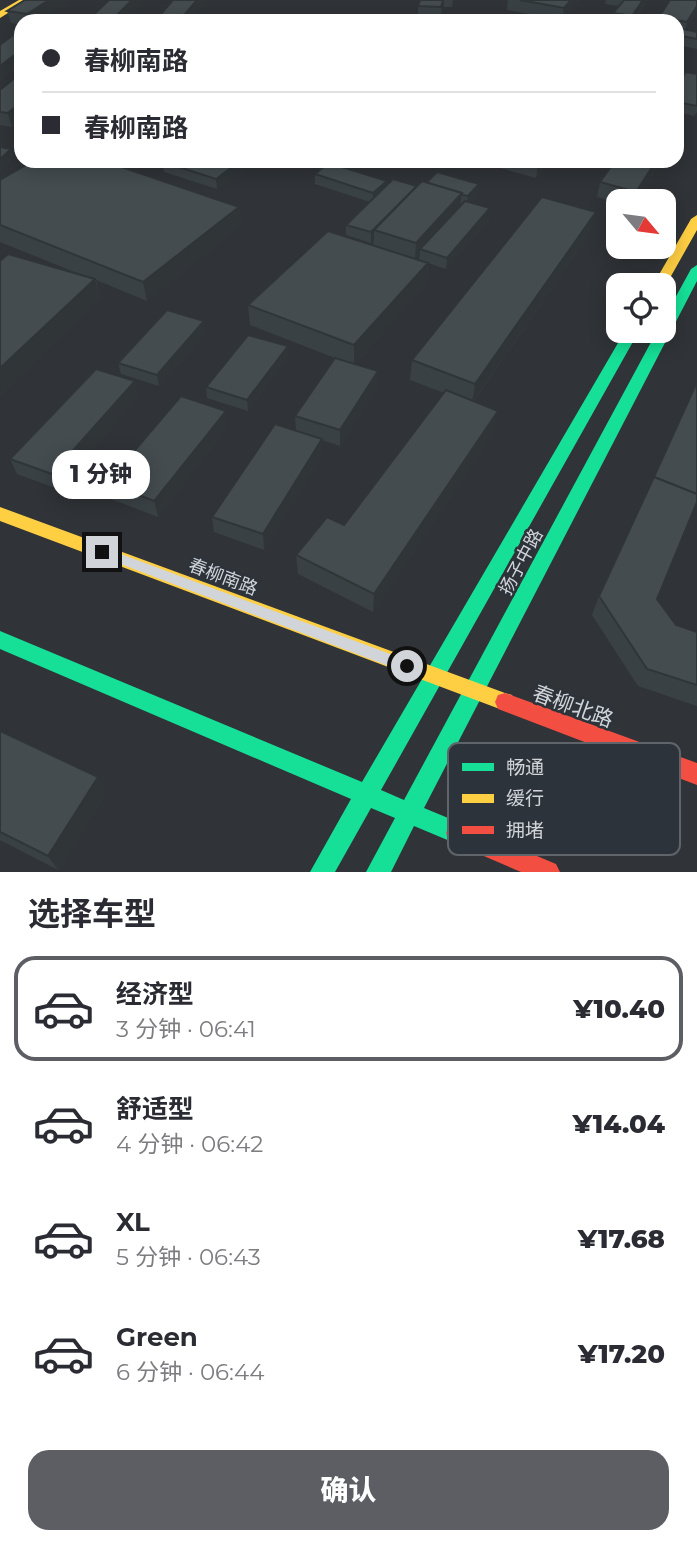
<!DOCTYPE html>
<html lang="zh">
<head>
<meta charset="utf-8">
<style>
  body { margin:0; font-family:Montserrat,"Noto Sans SC",sans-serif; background:#f2f2f3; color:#2b2b33; height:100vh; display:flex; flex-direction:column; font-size:26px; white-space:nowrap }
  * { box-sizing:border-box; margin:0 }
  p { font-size:23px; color:#7c7c81 }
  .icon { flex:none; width:38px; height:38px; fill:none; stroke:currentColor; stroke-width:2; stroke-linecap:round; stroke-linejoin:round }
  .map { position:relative; height:872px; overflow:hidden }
  .sheet { display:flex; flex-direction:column; background:#fff; flex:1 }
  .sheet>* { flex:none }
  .top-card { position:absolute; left:14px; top:14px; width:670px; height:154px; border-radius:21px; box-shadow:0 4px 18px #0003; display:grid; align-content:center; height:154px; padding:0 28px; background:#fff }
  .needle { width:46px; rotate:119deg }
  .buttons { position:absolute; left:606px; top:189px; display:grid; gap:14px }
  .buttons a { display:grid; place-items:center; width:70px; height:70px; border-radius:14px; background:#fff; box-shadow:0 4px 18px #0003; font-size:35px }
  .end { position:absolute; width:32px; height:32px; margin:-16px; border:9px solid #d1d5da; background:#111; box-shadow:0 0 0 4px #111 }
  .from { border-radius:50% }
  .bubble { position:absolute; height:49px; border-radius:21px; background:#fff; box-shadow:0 4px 18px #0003; font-size:23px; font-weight:800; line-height:49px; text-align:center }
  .top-card b { display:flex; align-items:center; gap:24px; height:66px; font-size:26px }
  .top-card b+b { border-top:2px solid #e1e1e2 }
  .top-card i { width:18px; height:18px; background:#2b2b33 }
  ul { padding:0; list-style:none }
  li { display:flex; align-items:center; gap:21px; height:105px; margin:0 14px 10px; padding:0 14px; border:4px solid transparent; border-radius:21px }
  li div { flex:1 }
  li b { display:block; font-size:26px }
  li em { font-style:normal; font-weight:800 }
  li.on { border-color:#5c5e64 }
  li>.icon { width:63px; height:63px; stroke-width:1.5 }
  h2 { padding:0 28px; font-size:32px; line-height:84px }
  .action { display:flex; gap:14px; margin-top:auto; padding:14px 28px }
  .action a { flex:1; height:80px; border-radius:21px; background:#5c5e64; color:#fff; font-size:28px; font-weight:800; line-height:80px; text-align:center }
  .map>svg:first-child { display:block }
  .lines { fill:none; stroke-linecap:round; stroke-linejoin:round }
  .fast { fill:#16e098; fill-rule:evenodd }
  .slow { fill:#ffcf43; fill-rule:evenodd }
  .jam { fill:#f24e42; fill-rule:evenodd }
  .wall { fill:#3a4145 }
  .shaded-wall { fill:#303538 }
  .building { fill:#444c50; stroke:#303538; stroke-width:2 }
  .route { fill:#d1d5da }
  .labels { text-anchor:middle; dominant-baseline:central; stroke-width:5; stroke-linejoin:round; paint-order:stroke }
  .street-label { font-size:18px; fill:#d1d5da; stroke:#2d333a }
  .near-street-label { font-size:21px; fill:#d1d5da; stroke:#2d333a }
  .key { fill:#2d333a; stroke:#5e646a; stroke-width:2 }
  .key-label { font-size:19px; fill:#d1d5da }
</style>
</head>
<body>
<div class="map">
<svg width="697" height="872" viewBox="0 0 697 872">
  <rect width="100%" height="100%" fill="#303337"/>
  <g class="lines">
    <path class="fast" d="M697,265V281L424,808L465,825L468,833L465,841L457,844L414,826L391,872H366L395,818L371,808L335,872H310L351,799L0,649V631L362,782L625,331H639L381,790L404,800L657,331H663V320L691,269Z"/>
    <g class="slow">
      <path d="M19,0H29L0,18V11Z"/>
      <path d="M697,215V230L666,285L663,288V285H653L691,219Z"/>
      <path d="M0,507L505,693L512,695L515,702L512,709L505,711L0,521Z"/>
    </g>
    <g class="jam">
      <path d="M505,693L697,763V785L498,709L495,702L498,695Z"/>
      <path d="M457,822L556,864L560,872H521L449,841L446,833L449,825Z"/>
    </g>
  </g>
  <g class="wall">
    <path d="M25,0H71L39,21H21V25L11,23L7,11Z"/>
    <path d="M420,0H453L452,7H444L440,19L418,18V6Z"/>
    <path d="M508,0H580L562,20L507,10Z"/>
    <path d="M606,0H648L636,17L658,21L659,17L697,0V10L685,30L697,32V49L677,45V21H612L613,13L619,6L605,4Z"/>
    <path d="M21,73L12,127L0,125V90Z"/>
    <path d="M697,74V112L694,116L677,112V82Z"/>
    <path d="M501,161H549L536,178L500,168Z"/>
    <path d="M661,161L636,201H618V203L597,197L600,182Z"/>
    <path d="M163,162L242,170L217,189L164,172Z"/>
    <path d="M315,174L387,181V186H417L426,183L479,184L478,194L470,202L489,219L446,269L419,260L420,253L415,258L373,245L374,240L371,243L346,235V225L370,202L315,184Z"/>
    <path d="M0,180L239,207L241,225L147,301L96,280L100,298L0,395V261L82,275L0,242Z"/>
    <path d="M592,230L474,401L495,430L373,612L298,574L296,555L344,525L444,393L410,380L412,360Z"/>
    <path d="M428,263L426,283L355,364L378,371V387L340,446L322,440V455L264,550L214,532L212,517L296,431L295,416L340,360L250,325L248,305Z"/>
    <path d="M206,332L159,386L121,374L118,363Z"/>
    <path d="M288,357L248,411L207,398L206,387Z"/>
    <path d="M135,381L138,396L58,489L17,474L10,459Z"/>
    <path d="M228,426L158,517L111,499L107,483Z"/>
    <path d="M599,596L657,599L676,625L697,632V706L638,686L592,615Z"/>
    <path d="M0,731L106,793L58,870L0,840Z"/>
  </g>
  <g class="shaded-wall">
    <path d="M49,0H71L39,21H29L27,14Z"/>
    <path d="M132,0H146L126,21H111Z"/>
    <path d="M197,0H209L191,21H179Z"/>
    <path d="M443,0H444V7L440,19Z"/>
    <path d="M571,0H580L562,20L564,8Z"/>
    <path d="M643,0H648L632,21L631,16Z"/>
    <path d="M697,6V10L685,30L687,22Z"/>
    <path d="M21,50V66L0,82V66Z"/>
    <path d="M21,102V120L12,127L8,113Z"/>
    <path d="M11,149L14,159L0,172V159Z"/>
    <path d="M240,161H241L242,170L217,189L216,179Z"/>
    <path d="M540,161H549L536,178L538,163Z"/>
    <path d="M656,161H661L636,201H634L636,192Z"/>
    <path d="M387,181V191L373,203V193Z"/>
    <path d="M479,184L478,194L466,207L468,196Z"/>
    <path d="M462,193L460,208L420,249V253L415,258L416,243Z"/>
    <path d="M239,207L241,225L147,301L143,282Z"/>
    <path d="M490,208L489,219L446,269L447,258Z"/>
    <path d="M596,212L592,230L472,403L475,384Z"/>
    <path d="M374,230V240L371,243V232Z"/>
    <path d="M428,263L426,283L354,365V345Z"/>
    <path d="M95,279L100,298L0,395V368Z"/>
    <path d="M204,321L206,332L159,386L157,375Z"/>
    <path d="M288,346V357L248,411L247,400Z"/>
    <path d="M378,371V387L340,446V430Z"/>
    <path d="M135,381L138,396L58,489L52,474Z"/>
    <path d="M226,411L228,426L158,517L154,501Z"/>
    <path d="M498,411L495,430L373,612L374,594Z"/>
    <path d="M322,439V455L264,550L263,534Z"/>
    <path d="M98,777L106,793L58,870L48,856Z"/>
  </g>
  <g class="building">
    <path d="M25,0H49L27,14L7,11Z"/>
    <path d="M109,0H132L111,21H87Z"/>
    <path d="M173,0H197L179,21H155Z"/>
    <path d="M420,0H443L441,7L418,6Z"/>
    <path d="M520,0H571L564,8Z"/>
    <path d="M624,0H643L632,16L613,13Z"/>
    <path d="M670,0H697V6L687,22L659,17Z"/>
    <path d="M620,14L660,21H614Z"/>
    <path d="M471,16L499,20L465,21Z"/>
    <path d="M678,28L697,32V39L677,35V30Z"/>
    <path d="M21,29V50L0,66V45Z"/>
    <path d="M686,72L697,74V106L677,102V82Z"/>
    <path d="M21,73V102L8,113L0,112V90Z"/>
    <path d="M0,147L11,149L0,159Z"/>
    <path d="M33,161H104L239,207L143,282L0,225V180Z"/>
    <path d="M164,161H240L216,179L163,162Z"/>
    <path d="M615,161H656L636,192L600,182Z"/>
    <path d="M329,163L387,181L373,193L315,174Z"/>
    <path d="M437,172L479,184L468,196L462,195V193L426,183Z"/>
    <path d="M393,179L417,186L371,232L346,225Z"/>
    <path d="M422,181L462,193L416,243L374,230Z"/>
    <path d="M542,197L596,212L475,384L412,360Z"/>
    <path d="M465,201L490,208L447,258L420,249Z"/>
    <path d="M328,231L428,263L354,345L248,305Z"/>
    <path d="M8,254L95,279L0,368V261Z"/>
    <path d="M167,310L204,321L157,375L118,363Z"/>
    <path d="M248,335L288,346L247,400L206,387Z"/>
    <path d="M335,358L378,371L340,430L295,416Z"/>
    <path d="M96,369L135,381L52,474L10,459Z"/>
    <path d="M697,382V494L654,477Z"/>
    <path d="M446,390L498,411L374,594L296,555L327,517L344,525Z"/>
    <path d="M181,396L226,411L154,501L107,483Z"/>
    <path d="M275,424L322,439L263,534L212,517Z"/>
    <path d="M654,477L697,494V502L657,599L676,625L697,632V685L647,669L599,596Z"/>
    <path d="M0,731L98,777L48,856L0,832Z"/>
  </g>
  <path class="route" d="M102,547L412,662L415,666L407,673L97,555L95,552Z"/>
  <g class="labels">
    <g class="street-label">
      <text transform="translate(521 562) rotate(-62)">扬子中路</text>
      <text transform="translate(223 577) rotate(21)">春柳南路</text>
    </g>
    <g class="near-street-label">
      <text transform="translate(573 706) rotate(20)">春柳北路</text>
    </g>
  </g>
  <rect x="448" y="743" width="232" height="112" rx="10" class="key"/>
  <rect x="462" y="763" width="32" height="8" fill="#16e098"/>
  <rect x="462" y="794" width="32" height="9" fill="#ffcf43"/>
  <rect x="462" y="826" width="32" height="8" fill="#f24e42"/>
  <g class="key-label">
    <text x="506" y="774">畅通</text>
    <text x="506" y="805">缓行</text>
    <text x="506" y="837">拥堵</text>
  </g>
</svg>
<div class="buttons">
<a><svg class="needle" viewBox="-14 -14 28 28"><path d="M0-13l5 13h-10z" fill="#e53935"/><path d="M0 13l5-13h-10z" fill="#7c7c81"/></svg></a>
<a><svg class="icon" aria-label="locate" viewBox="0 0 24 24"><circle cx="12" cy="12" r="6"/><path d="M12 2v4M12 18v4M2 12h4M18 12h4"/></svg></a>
</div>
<i class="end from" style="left:407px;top:666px"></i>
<i class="end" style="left:102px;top:552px"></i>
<div class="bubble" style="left:52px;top:450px;width:98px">1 分钟</div>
<div class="top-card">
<b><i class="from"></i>春柳南路</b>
<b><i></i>春柳南路</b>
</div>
</div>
<section class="sheet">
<h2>选择车型</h2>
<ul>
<li class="on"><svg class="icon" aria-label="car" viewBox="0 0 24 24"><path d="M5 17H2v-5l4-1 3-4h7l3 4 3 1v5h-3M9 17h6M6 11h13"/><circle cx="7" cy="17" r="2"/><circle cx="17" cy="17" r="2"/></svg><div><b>经济型</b><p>3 分钟 · 06:41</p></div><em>¥10.40</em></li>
<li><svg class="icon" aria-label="car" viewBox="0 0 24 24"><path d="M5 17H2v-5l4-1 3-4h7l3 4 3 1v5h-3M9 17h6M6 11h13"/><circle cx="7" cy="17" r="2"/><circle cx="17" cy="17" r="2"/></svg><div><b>舒适型</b><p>4 分钟 · 06:42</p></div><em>¥14.04</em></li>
<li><svg class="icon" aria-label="car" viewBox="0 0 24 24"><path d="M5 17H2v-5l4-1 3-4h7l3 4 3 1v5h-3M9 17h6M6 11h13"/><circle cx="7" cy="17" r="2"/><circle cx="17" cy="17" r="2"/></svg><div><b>XL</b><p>5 分钟 · 06:43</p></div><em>¥17.68</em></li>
<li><svg class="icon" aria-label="car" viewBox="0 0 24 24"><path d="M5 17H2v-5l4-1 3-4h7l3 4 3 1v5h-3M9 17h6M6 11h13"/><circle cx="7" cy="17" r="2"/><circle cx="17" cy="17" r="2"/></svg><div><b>Green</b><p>6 分钟 · 06:44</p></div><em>¥17.20</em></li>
</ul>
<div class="action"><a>确认</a></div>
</section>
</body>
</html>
